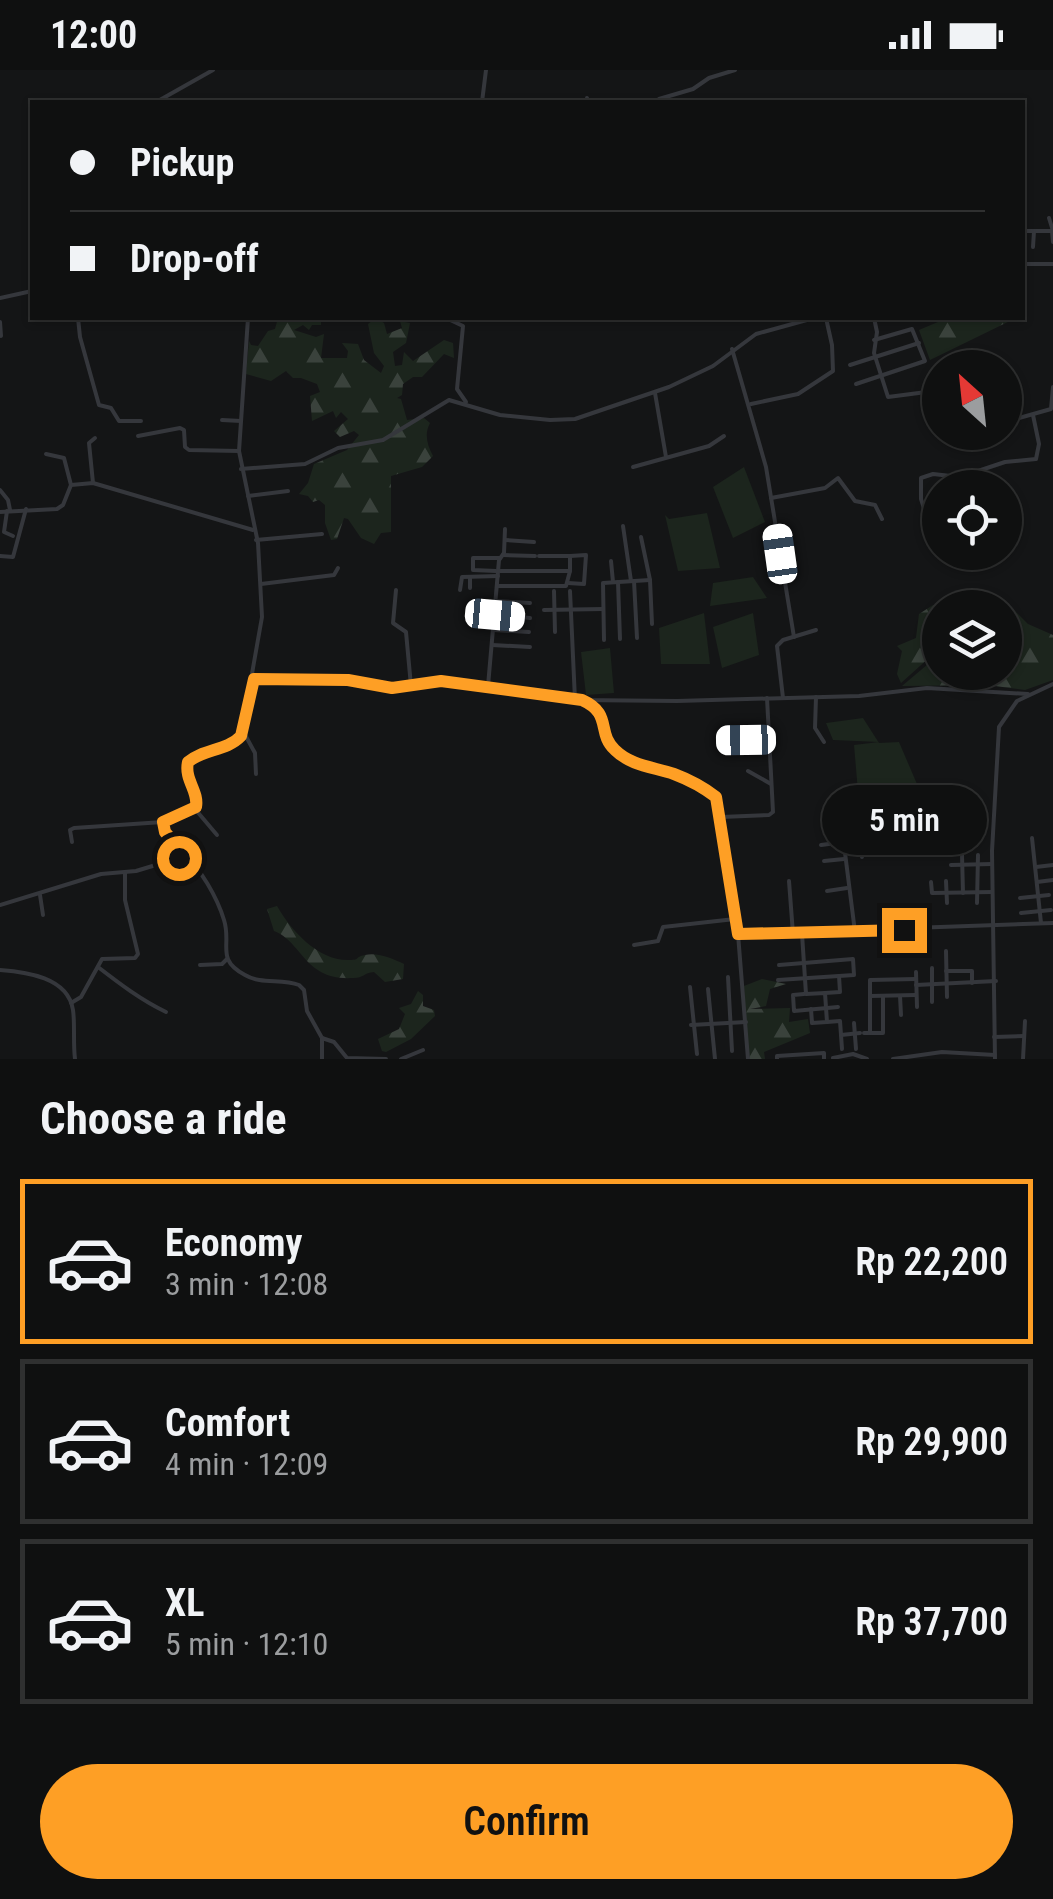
<!DOCTYPE html>
<html lang="en">
<head>
<meta charset="utf-8">
<style>
  body { margin:0; font-family:"Roboto Condensed",sans-serif; background:#181919; color:#f1f3f6; height:100vh; display:flex; flex-direction:column; font-size:38px; white-space:nowrap }
  * { box-sizing:border-box; margin:0 }
  p { font-size:32px; color:#9b9d9f }
  .icon { flex:none; width:55px; height:55px; fill:none; stroke:currentColor; stroke-width:2; stroke-linecap:round; stroke-linejoin:round }
  .map { position:relative; height:989px; overflow:hidden }
  .panel { display:flex; flex-direction:column; background:#0f1010; flex:1 }
  .panel>* { flex:none }
  .hud { position:absolute; left:30px; top:30px; width:995px; height:220px; border-radius:0px; box-shadow:0 2px 8px #0004,0 0 0 2px #2f3030; display:grid; align-content:center; height:220px; padding:0 40px; background:#0f1010 }
  .needle { width:65px; rotate:333deg }
  .tools { position:absolute; left:922px; top:280px; display:grid; gap:20px }
  .tools a { display:grid; place-items:center; width:100px; height:100px; border-radius:50%; background:#0f1010; box-shadow:0 2px 8px #0004,0 0 0 2px #2f3030; font-size:50px }
  .end { position:absolute; width:45px; height:45px; margin:-22px; border:12px solid #fe9f25; background:#111; box-shadow:0 0 0 5px #111 }
  .from { border-radius:50% }
  .bubble { position:absolute; height:70px; border-radius:35px; background:#0f1010; box-shadow:0 2px 8px #0004,0 0 0 2px #2f3030; font-size:32px; font-weight:600; line-height:70px; text-align:center }
  .car { position:absolute; width:30px; height:60px; margin:-30px -15px; border-radius:12px; box-shadow:0 0 8px 2px #0007; background:linear-gradient(#fff 24%,#345 0 40%,#fff 0 76%,#345 0 86%,#fff 0) }
  .hud b { display:flex; align-items:center; gap:35px; height:95px; font-size:38px }
  .hud b+b { border-top:2px solid #2f3030 }
  .hud i { width:25px; height:25px; background:#f1f3f6 }
  ul { padding:0; list-style:none }
  li { display:flex; align-items:center; gap:30px; height:165px; margin:0 20px 15px; padding:0 20px; border:5px solid #2f3030; border-radius:0px }
  li div { flex:1 }
  li b { display:block; font-size:38px }
  li em { font-style:normal; font-weight:600 }
  li.current { border-color:#fe9f25 }
  li>.icon { width:90px; height:90px; stroke-width:1.5 }
  h2 { padding:0 40px; font-size:45px; line-height:120px }
  .cta { display:flex; gap:20px; margin-top:auto; padding:20px 40px }
  .cta a { flex:1; height:115px; border-radius:60px; background:#fe9f25; color:#111; font-size:40px; font-weight:600; line-height:115px; text-align:center }
  .status { display:flex; justify-content:space-between; align-items:center; height:70px; padding:0 50px; background:#0f1010; direction:ltr }
  .status svg { height:28px; fill:currentColor }
  .map>svg:first-child { display:block }
  .green { fill:#1c251d }
  .forest { fill:url(#forest-firs) }
  .lines { fill:none; stroke-linecap:round; stroke-linejoin:round }
  .minor { stroke:#35373c; stroke-width:4 }
  .route { stroke:#fe9f25; stroke-width:12 }
</style>
</head>
<body>
<div class="status"><b>12:00</b><svg viewBox="0 0 49 12"><path d="M0 12V9h3v3zM5 12V6h3v6zM10 12V3h3v9zM15 12V0h3v12zM26 1h20v11H26zM47 4h2v5h-2z"/></svg></div>
<div class="map">
<svg width="1053" height="989" viewBox="0 0 1053 989">
  <defs>
    <pattern id="forest-firs" width="22" height="20" patternUnits="userSpaceOnUse" patternTransform="scale(2.5)"><rect width="22" height="20" fill="#1c251d"/><path d="M5 1l3.5 6h-7zM16 11l3.5 6h-7z" fill="#3a423c"/></pattern>
  </defs>
  <rect width="100%" height="100%" fill="#141516"/>
  <g class="green">
    <path d="M744,397L765,452L733,468L713,417Z"/>
    <path d="M707,443L720,498L678,501L665,445L669,449Z"/>
    <path d="M753,507L767,528L710,536L713,513Z"/>
    <path d="M704,543L710,594H661L659,558Z"/>
    <path d="M753,543L759,585L722,598L713,557Z"/>
    <path d="M610,578L614,623L586,625L581,582Z"/>
    <path d="M863,648L879,673L899,672L917,714L858,722L854,675L879,672L833,670L826,653Z"/>
  </g>
  <g class="forest">
    <path d="M278,248H321V255H312L309,260L303,255L294,260L316,267L324,264L321,288H347L348,281L342,273L358,274L364,290L381,303L384,296L374,283L368,254L376,248L384,253L387,264L402,258L400,251L410,253L406,273L393,282L395,296L402,295L404,282L413,291L444,270L453,273L454,288L444,284L422,307H413L403,314L402,325L397,328L401,329L407,350L424,348L430,353C424,364 427,375 433,386L422,397L391,406V462L381,463L374,474L361,468L348,449L344,448L337,469L331,470L325,453V435L319,430L313,432L308,426L299,424L308,413L314,394L347,380L359,365L354,361L340,367L334,361L348,349L341,342L336,348L333,341L312,351L310,326L320,322L317,314L301,308H293L286,301L271,311L246,304L249,271L251,275L258,276L268,261L275,259Z"/>
    <path d="M908,248H1016L930,290L919,260L938,252Z"/>
    <path d="M1004,530L1028,554L1053,565V610L1025,620L987,615L902,616L940,584V602H1005V538L995,537Z"/>
    <path d="M933,535L940,538V578L901,613L897,604L902,581L897,576L916,568L919,544Z"/>
    <path d="M277,836C291,861 320,892 350,890C361,890 354,887 365,885C378,882 393,889 404,894L403,909L385,912L374,902C363,903 364,908 353,908C304,911 303,872 274,861L267,839Z"/>
    <path d="M762,909L786,914L770,919L766,936L750,939L790,938L789,952L808,949L810,963L764,982L765,989H748L744,916Z"/>
    <path d="M418,921L423,925V936L434,940L435,946L411,969L386,982L382,981L378,969L399,959L405,944L399,938L411,934Z"/>
  </g>
  <g class="lines">
    <g class="minor">
      <path d="M587,28L588,32"/>
      <path d="M158,31L213,0"/>
      <path d="M482,32L486,0"/>
      <path d="M658,32L659,29L693,19L709,8L735,0"/>
      <path d="M1049,148L1053,161"/>
      <path d="M1022,161H1052L1053,172"/>
      <path d="M1033,177L1034,161"/>
      <path d="M1022,194H1053"/>
      <path d="M0,228L32,221"/>
      <path d="M78,248L80,267L99,335L111,338L119,351H141"/>
      <path d="M357,248H358"/>
      <path d="M446,248L463,256L457,319L466,332"/>
      <path d="M874,248L877,262L874,283L888,327L934,321"/>
      <path d="M248,249L296,248"/>
      <path d="M0,252L1,266"/>
      <path d="M732,279L766,397L794,567"/>
      <path d="M850,295L919,273"/>
      <path d="M856,314L925,291L912,259L874,270"/>
      <path d="M655,323L666,387"/>
      <path d="M751,334L798,324L833,301L832,275L826,248"/>
      <path d="M222,350L241,351"/>
      <path d="M1005,352L1051,339L1053,317"/>
      <path d="M138,366L180,358L184,360L185,377L189,380L239,381"/>
      <path d="M46,384L64,388L71,415"/>
      <path d="M633,397L709,376L724,366"/>
      <path d="M241,399L305,394L338,378L383,370L449,330L500,345L550,350L575,349L669,317L713,296L756,264L814,248"/>
      <path d="M93,413L89,373L95,368"/>
      <path d="M0,420L8,430L10,440"/>
      <path d="M248,426L288,421"/>
      <path d="M771,428L825,418L838,408L855,431L875,435L882,449"/>
      <path d="M7,441L4,462L13,466"/>
      <path d="M0,442L57,439L63,435L71,415L93,413L253,460"/>
      <path d="M623,456L631,511"/>
      <path d="M932,464L921,429V408L933,404L960,407L1005,392L1036,389L1039,374L1033,345"/>
      <path d="M641,467L650,510L652,554"/>
      <path d="M256,470L322,464"/>
      <path d="M505,470L534,472"/>
      <path d="M503,485L535,486"/>
      <path d="M0,486L13,487L26,439"/>
      <path d="M539,486H570V501"/>
      <path d="M611,491L613,512"/>
      <path d="M496,501L473,500V488H500"/>
      <path d="M634,511L637,568"/>
      <path d="M618,512L620,569"/>
      <path d="M568,513L584,514L586,485L570,486"/>
      <path d="M261,514L334,505L338,498"/>
      <path d="M497,516H566L570,501H500"/>
      <path d="M470,518V507"/>
      <path d="M396,520L393,553L406,562L411,616"/>
      <path d="M460,520L462,507L498,506"/>
      <path d="M554,521L555,562"/>
      <path d="M570,521L575,630"/>
      <path d="M496,531L530,533"/>
      <path d="M544,540L603,539"/>
      <path d="M495,545L530,548"/>
      <path d="M494,560L529,562"/>
      <path d="M604,570L603,513L650,510"/>
      <path d="M492,575L530,577"/>
      <path d="M253,609L348,610L394,618L441,611L578,630L677,631L859,626L927,618L1028,624"/>
      <path d="M488,616L499,490L504,483L505,459"/>
      <path d="M816,627L815,658L824,672"/>
      <path d="M783,628L777,576L783,570L816,560"/>
      <path d="M583,631L601,642C603,651 604,664 609,672C623,701 691,702 719,730L738,864L1053,853"/>
      <path d="M243,661L255,683L256,704"/>
      <path d="M724,670L770,669"/>
      <path d="M748,701L771,714"/>
      <path d="M195,739L217,765"/>
      <path d="M873,741L878,785"/>
      <path d="M840,742L843,767"/>
      <path d="M857,742L862,787"/>
      <path d="M721,747L769,745L773,742L767,628"/>
      <path d="M889,747L894,784"/>
      <path d="M1032,768L1041,853"/>
      <path d="M72,772L70,760L74,758L163,752"/>
      <path d="M821,775L844,772"/>
      <path d="M182,785C200,795 218,830 224,850C232,875 215,889 245,905C262,915 281,908 299,915L304,920L307,941L322,968L334,972L347,988L386,989"/>
      <path d="M962,785L963,823"/>
      <path d="M824,791L844,789"/>
      <path d="M951,795L992,794"/>
      <path d="M1036,797L1053,795"/>
      <path d="M789,811L793,864"/>
      <path d="M946,811L947,833"/>
      <path d="M931,812L932,823L992,822"/>
      <path d="M1037,812L1053,810"/>
      <path d="M827,821L847,818"/>
      <path d="M40,825L43,845"/>
      <path d="M1020,828L1049,825"/>
      <path d="M977,833L978,785"/>
      <path d="M0,835L101,804L136,801L179,788L181,780L165,762L163,752L197,737C199,721 184,710 188,692L201,684L234,673L241,666L262,547L258,473L239,381L248,248"/>
      <path d="M1021,843L1051,840"/>
      <path d="M855,862L843,767L940,755L939,744L949,743"/>
      <path d="M738,864L748,989"/>
      <path d="M802,864L806,924L825,923L827,952L812,953L811,939"/>
      <path d="M634,875L658,871L663,857L735,849"/>
      <path d="M946,881L947,927"/>
      <path d="M200,895L222,894L227,889"/>
      <path d="M98,897C120,914 141,930 166,942"/>
      <path d="M932,898V932"/>
      <path d="M0,900C26,902 68,907 73,940C75,953 73,973 75,989"/>
      <path d="M946,901H972V913"/>
      <path d="M916,902L917,937"/>
      <path d="M728,907L732,981"/>
      <path d="M778,910L854,905L853,889L779,895"/>
      <path d="M916,915L996,911"/>
      <path d="M690,917L697,984"/>
      <path d="M708,919L715,989"/>
      <path d="M825,923L840,922L839,906"/>
      <path d="M804,924L793,925L794,941L838,937"/>
      <path d="M870,926L916,925"/>
      <path d="M900,926L901,945"/>
      <path d="M71,933L81,927L102,889L135,888L138,884L125,830V803"/>
      <path d="M827,952L840,951L842,979"/>
      <path d="M854,953L856,979"/>
      <path d="M691,955L746,952"/>
      <path d="M864,963H883V926"/>
      <path d="M870,963V910L916,909"/>
      <path d="M841,965L860,963"/>
      <path d="M994,967L1024,966"/>
      <path d="M322,968V989"/>
      <path d="M833,988L853,984L867,989"/>
      <path d="M401,989L423,980"/>
      <path d="M777,989V986L824,983V989"/>
      <path d="M893,989L942,982L995,985"/>
      <path d="M995,989L992,781L999,657L1017,631L1053,614"/>
      <path d="M1023,989L1025,951"/>
    </g>
  </g>
  <g class="lines">
    <path class="route" d="M179,788L182,782L165,762L163,752L196,737C199,721 184,710 188,692C203,679 227,681 241,666L254,609L348,610L392,618L441,611L582,630C613,644 596,662 615,680C631,696 654,697 674,704C690,710 703,717 716,727L738,864L904,860"/>
  </g>
</svg>
<div class="tools">
<a><svg class="needle" viewBox="-14 -14 28 28"><path d="M0-13l5 13h-10z" fill="#e53935"/><path d="M0 13l5-13h-10z" fill="#9b9d9f"/></svg></a>
<a><svg class="icon" aria-label="locate" viewBox="0 0 24 24"><circle cx="12" cy="12" r="6"/><path d="M12 2v4M12 18v4M2 12h4M18 12h4"/></svg></a>
<a><svg class="icon" aria-label="layers" viewBox="0 0 24 24"><path d="M12 4l9 5-9 5-9-5zM3 14l9 5 9-5"/></svg></a>
</div>
<i class="end from" style="left:179px;top:788px"></i>
<i class="end" style="left:904px;top:860px"></i>
<div class="bubble" style="left:822px;top:715px;width:165px">5 min</div>
<i class="car" style="left:780px;top:484px;rotate:352deg"></i>
<i class="car" style="left:495px;top:545px;rotate:95deg"></i>
<i class="car" style="left:746px;top:670px;rotate:269deg"></i>
<div class="hud">
<b><i class="from"></i>Pickup</b>
<b><i></i>Drop-off</b>
</div>
</div>
<section class="panel">
<h2>Choose a ride</h2>
<ul>
<li class="current"><svg class="icon" aria-label="car" viewBox="0 0 24 24"><path d="M5 17H2v-5l4-1 3-4h7l3 4 3 1v5h-3M9 17h6M6 11h13"/><circle cx="7" cy="17" r="2"/><circle cx="17" cy="17" r="2"/></svg><div><b>Economy</b><p>3 min · 12:08</p></div><em>Rp 22,200</em></li>
<li><svg class="icon" aria-label="car" viewBox="0 0 24 24"><path d="M5 17H2v-5l4-1 3-4h7l3 4 3 1v5h-3M9 17h6M6 11h13"/><circle cx="7" cy="17" r="2"/><circle cx="17" cy="17" r="2"/></svg><div><b>Comfort</b><p>4 min · 12:09</p></div><em>Rp 29,900</em></li>
<li><svg class="icon" aria-label="car" viewBox="0 0 24 24"><path d="M5 17H2v-5l4-1 3-4h7l3 4 3 1v5h-3M9 17h6M6 11h13"/><circle cx="7" cy="17" r="2"/><circle cx="17" cy="17" r="2"/></svg><div><b>XL</b><p>5 min · 12:10</p></div><em>Rp 37,700</em></li>
</ul>
<div class="cta"><a>Confirm</a></div>
</section>
</body>
</html>
